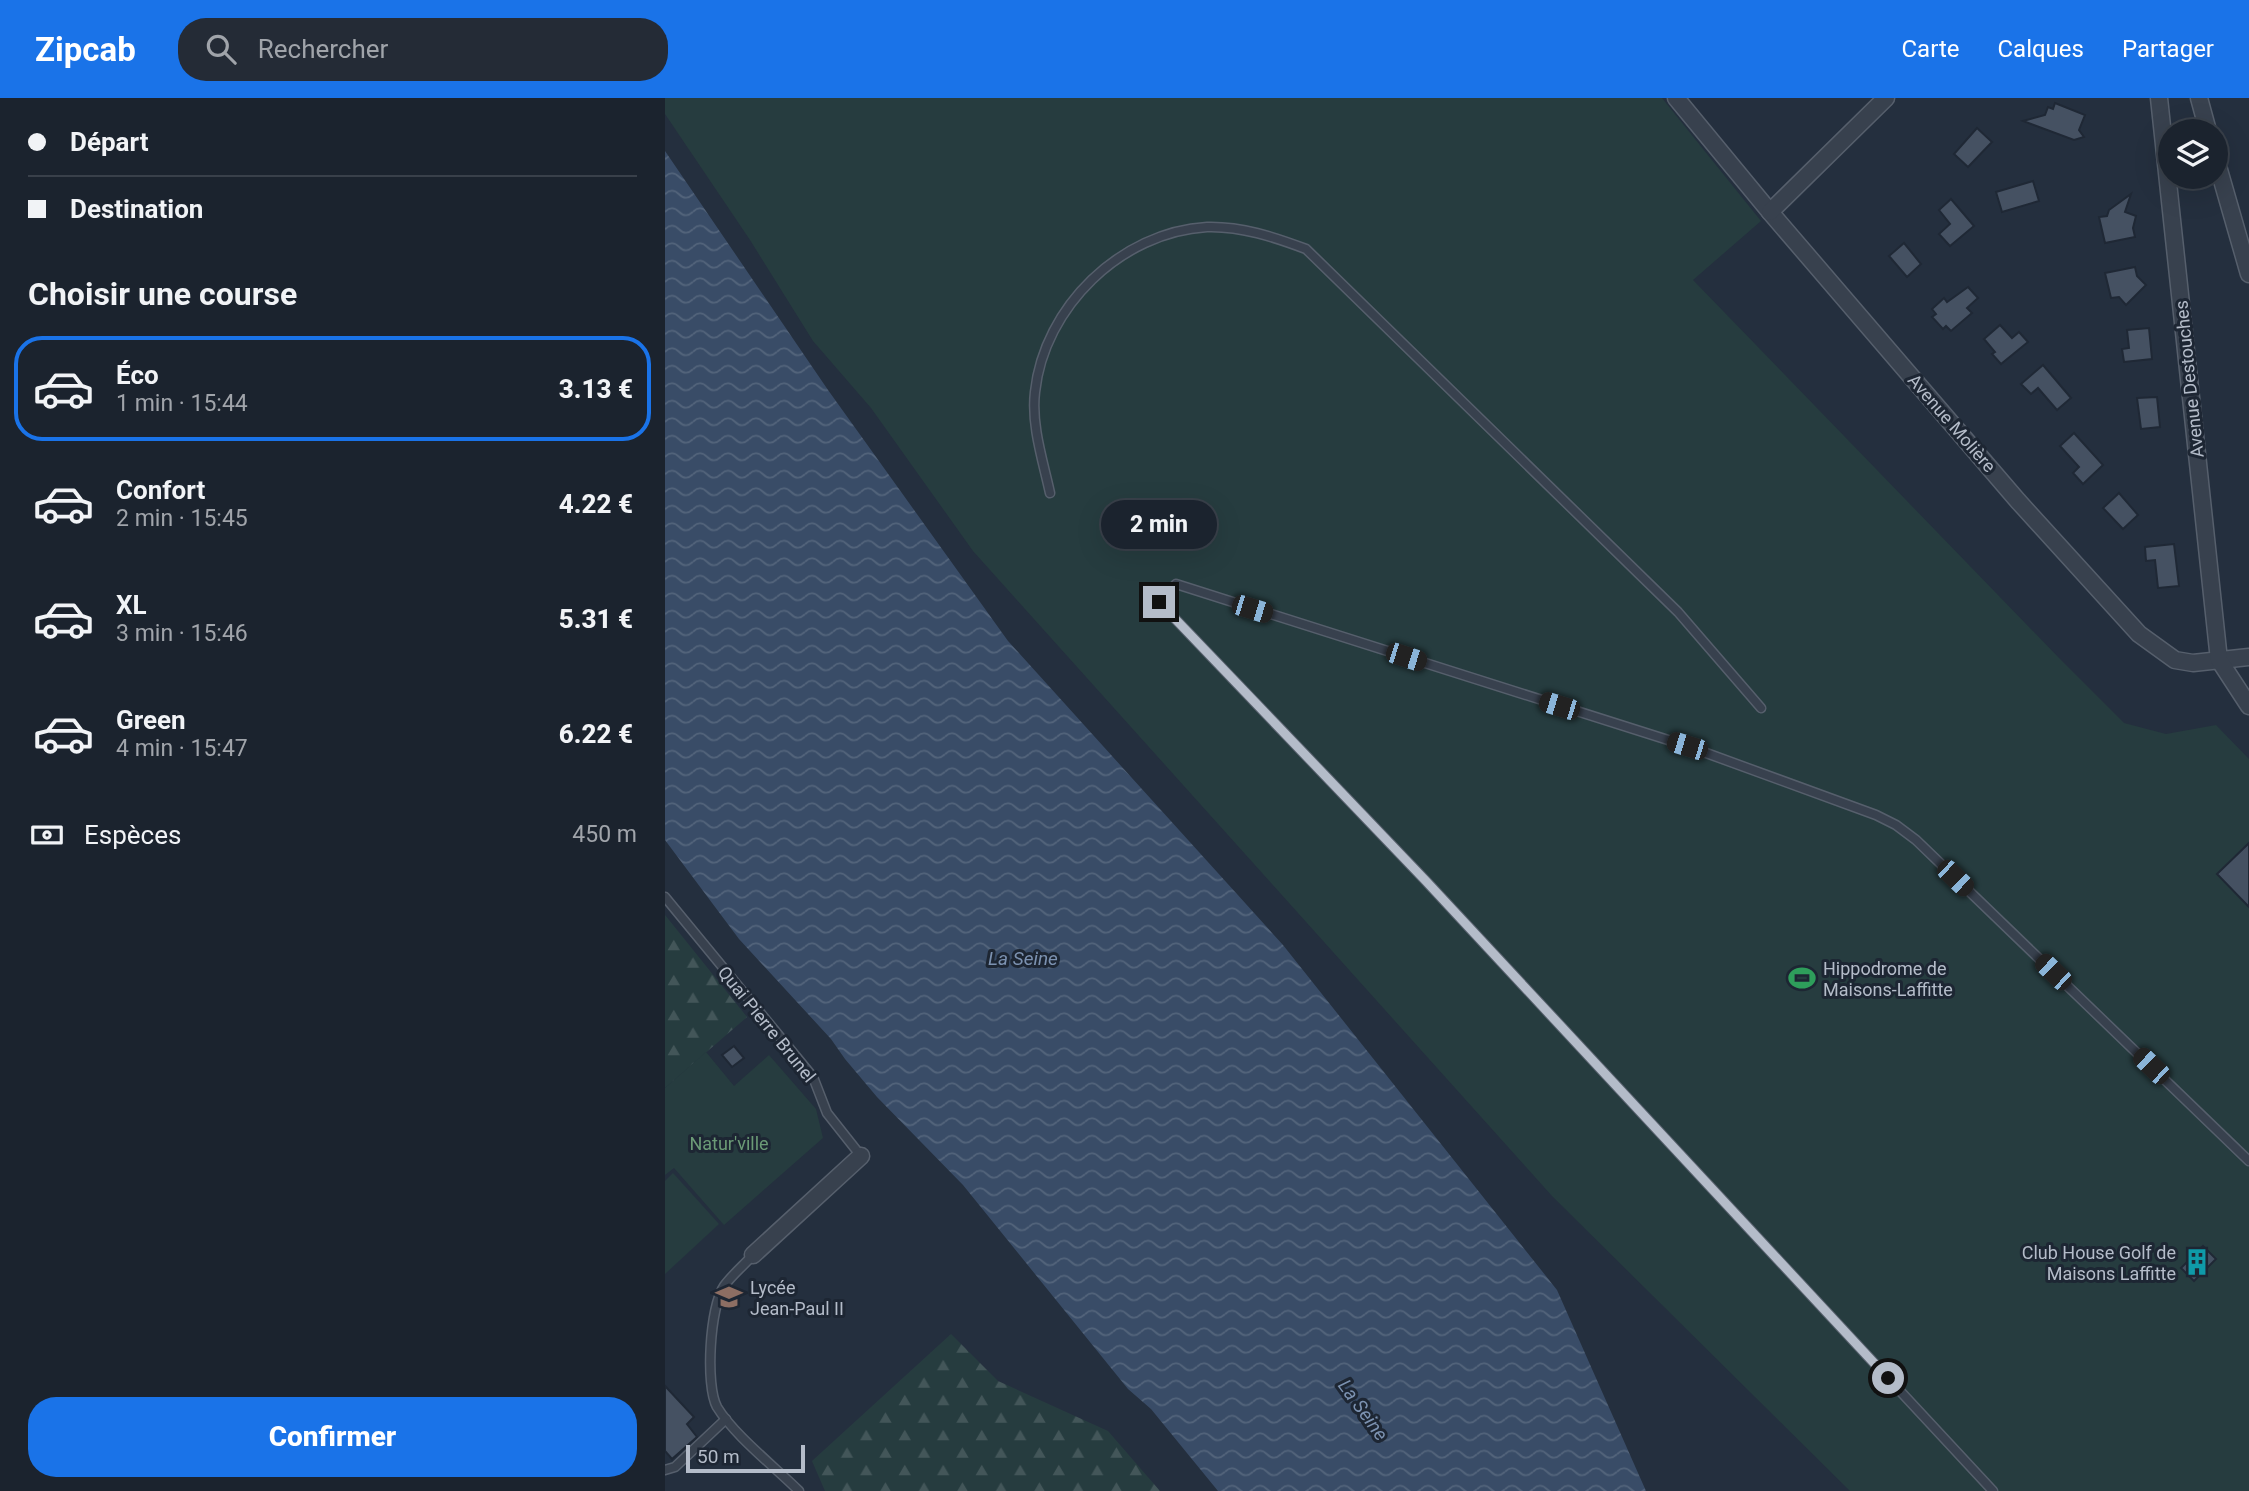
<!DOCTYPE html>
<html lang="fr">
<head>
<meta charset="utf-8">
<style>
  body { margin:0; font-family:Roboto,sans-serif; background:#242b36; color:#f1f3f6; height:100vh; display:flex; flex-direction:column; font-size:26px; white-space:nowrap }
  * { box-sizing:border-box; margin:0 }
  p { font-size:23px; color:#a0a4aa }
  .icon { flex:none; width:38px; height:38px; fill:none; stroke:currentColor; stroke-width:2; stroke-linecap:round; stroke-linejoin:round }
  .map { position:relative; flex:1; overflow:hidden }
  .details { display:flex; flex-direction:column; background:#1b232e; width:665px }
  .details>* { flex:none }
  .guide { display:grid; align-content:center; height:154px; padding:0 28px; background:#1b232e }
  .fabs { position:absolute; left:1493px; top:21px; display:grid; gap:14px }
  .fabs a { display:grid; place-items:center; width:70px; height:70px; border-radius:50%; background:#1b232e; box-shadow:0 7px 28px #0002,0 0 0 2px #39404a; font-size:35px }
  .scale { position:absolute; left:21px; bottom:18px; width:119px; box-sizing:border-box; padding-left:7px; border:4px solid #b4bcc9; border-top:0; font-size:19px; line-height:24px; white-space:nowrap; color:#b4bcc9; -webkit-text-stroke:5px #1d2633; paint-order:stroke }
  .end { position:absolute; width:32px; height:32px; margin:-16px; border:9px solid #b4bcc9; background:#111; box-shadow:0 0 0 4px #111 }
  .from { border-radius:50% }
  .bubble { position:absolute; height:49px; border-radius:24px; background:#1b232e; box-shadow:0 7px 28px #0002,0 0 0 2px #39404a; font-size:23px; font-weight:800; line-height:49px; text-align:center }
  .car { position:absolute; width:21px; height:42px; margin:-21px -10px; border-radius:9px; box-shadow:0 0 5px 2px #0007; background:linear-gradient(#222 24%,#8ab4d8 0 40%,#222 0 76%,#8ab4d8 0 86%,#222 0) }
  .guide b { display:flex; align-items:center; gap:24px; height:66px; font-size:26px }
  .guide b+b { border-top:2px solid #39404a }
  .guide i { width:18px; height:18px; background:#f1f3f6 }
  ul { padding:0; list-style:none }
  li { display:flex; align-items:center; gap:21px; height:105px; margin:0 14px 10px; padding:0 14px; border:4px solid transparent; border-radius:28px }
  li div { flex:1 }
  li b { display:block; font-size:26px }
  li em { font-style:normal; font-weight:800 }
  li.selected { border-color:#1a73e8 }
  li>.icon { width:63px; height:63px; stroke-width:1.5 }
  h2 { padding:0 28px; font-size:32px; line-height:84px }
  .pay { display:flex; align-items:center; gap:18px; height:77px; padding:0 28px; font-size:26px }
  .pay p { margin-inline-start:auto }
  .cta { display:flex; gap:14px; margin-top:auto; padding:14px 28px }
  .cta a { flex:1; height:80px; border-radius:28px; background:#1a73e8; color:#fff; font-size:28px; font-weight:800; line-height:80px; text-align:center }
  header { display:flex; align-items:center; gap:42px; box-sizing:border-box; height:98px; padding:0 35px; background:#1a73e8; color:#fff }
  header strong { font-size:33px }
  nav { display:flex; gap:38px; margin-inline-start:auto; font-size:24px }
  .search { width:490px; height:63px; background:#242b36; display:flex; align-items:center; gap:18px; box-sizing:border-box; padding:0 24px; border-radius:28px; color:#a0a4aa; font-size:26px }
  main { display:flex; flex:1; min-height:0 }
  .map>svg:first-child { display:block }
  .forest { fill:url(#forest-firs) }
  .garden { fill:#263c3f }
  .water { fill:url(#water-waves) }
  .building { fill:#455162; stroke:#1f2835; stroke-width:2 }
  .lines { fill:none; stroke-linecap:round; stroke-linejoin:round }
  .lane-casing { stroke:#565f6c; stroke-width:11 }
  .street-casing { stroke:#565f6c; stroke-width:19 }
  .lane { stroke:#38414e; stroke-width:8 }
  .street { stroke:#38414e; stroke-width:16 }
  .route { stroke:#b4bcc9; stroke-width:9 }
  .labels { text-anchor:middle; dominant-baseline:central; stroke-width:6; stroke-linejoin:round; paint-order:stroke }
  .street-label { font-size:18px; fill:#b4bcc9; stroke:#1d2633 }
  .poi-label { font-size:18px; fill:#b4bcc9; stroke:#1d2633; text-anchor:start }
  .park-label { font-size:18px; fill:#6b9a76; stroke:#1d2633 }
  .water-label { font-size:19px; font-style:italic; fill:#7c92b1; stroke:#1d2633 }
</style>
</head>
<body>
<header>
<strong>Zipcab</strong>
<div class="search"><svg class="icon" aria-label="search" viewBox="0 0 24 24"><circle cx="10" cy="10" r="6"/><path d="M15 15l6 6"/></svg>Rechercher</div>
<nav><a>Carte</a><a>Calques</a><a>Partager</a></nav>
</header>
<main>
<section class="details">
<div class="guide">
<b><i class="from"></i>Départ</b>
<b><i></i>Destination</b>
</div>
<h2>Choisir une course</h2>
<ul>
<li class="selected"><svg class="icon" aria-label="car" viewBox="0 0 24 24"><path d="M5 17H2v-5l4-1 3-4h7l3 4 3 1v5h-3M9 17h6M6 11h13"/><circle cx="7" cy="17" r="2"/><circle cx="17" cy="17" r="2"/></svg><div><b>Éco</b><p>1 min · 15:44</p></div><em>3.13 €</em></li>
<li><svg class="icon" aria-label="car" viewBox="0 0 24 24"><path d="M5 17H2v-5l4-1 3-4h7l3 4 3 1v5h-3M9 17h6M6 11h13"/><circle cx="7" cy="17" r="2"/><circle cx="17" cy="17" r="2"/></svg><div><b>Confort</b><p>2 min · 15:45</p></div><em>4.22 €</em></li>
<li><svg class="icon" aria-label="car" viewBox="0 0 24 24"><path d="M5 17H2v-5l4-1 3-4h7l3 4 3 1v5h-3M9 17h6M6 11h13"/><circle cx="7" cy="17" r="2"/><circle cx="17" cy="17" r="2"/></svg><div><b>XL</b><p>3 min · 15:46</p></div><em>5.31 €</em></li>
<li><svg class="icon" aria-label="car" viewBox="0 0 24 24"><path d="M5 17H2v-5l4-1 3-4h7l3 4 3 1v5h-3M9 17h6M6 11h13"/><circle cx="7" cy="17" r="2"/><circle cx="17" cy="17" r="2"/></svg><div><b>Green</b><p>4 min · 15:47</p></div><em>6.22 €</em></li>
</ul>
<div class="pay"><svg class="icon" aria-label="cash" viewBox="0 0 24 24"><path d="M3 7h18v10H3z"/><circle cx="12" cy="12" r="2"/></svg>Espèces<p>450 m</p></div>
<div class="cta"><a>Confirmer</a></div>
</section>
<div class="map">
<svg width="1584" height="1393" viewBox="0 0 1584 1393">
  <defs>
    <pattern id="forest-firs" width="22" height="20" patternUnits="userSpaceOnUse" patternTransform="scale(1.75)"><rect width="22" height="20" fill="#263c3f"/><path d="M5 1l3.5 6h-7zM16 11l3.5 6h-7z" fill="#435659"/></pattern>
    <pattern id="water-waves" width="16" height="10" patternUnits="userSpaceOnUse" patternTransform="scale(1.75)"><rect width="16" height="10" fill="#394c67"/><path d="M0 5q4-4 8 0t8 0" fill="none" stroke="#53647b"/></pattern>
  </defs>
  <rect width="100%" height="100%" fill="#242f3e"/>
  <g class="forest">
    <path d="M0,817L82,919L0,990Z"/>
    <path d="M286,1236L333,1283L443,1333L495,1393H160L147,1363Z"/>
  </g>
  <g class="garden">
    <path d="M0,0H997L1096,123L1028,182L1394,560L1459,625L1501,636L1551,627L1584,661V1393H1185L887,1098L308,453L206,310L148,243L85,142L0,16Z"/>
    <path d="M41,954L69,988L104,957L151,1011L158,1040L59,1127L9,1070L0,1077V990Z"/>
    <path d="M8,1075L54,1126L0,1176V1083Z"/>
  </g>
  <path class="water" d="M0,53L163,292L343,543L618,847L892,1192L981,1393H553L486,1311L463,1291L298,1087L212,999L180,961L166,941L74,841L0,742Z"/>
  <g class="building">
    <path d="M1390,5L1420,17L1414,32L1419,39L1409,42L1358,23L1380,17L1383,9L1388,11Z"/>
    <path d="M1312,30L1327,44L1303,69L1289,56Z"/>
    <path d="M1368,83L1374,103L1337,114L1331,94Z"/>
    <path d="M1466,96L1460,114L1471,118L1468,130L1470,139L1440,145L1434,119L1442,118L1444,112Z"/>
    <path d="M1286,101L1309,128L1285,148L1274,136L1285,126L1274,112Z"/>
    <path d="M1239,145L1256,166L1242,179L1224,158Z"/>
    <path d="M1470,169L1472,178L1481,187L1461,207L1454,199L1446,200L1440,175Z"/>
    <path d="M1303,189L1313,200L1302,210L1307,215L1286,233L1281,228L1278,231L1267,219L1271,216L1267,211L1279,200L1282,204Z"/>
    <path d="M1335,227L1347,240L1354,234L1363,244L1336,266L1327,256L1330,254L1319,241Z"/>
    <path d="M1484,230L1487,261L1459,264L1457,251L1464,250L1462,232Z"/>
    <path d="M1378,267L1406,300L1392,312L1373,290L1366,296L1356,286Z"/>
    <path d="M1492,299L1495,329L1476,331L1472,300Z"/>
    <path d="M1409,335L1438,367L1418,386L1408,375L1414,369L1395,348Z"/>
    <path d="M1454,395L1473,417L1458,431L1438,410Z"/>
    <path d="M1509,446L1514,488L1493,490L1490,462L1481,463L1480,449Z"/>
    <path d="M1584,745V809L1552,776Z"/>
    <path d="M69,948L79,960L67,969L57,957Z"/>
    <path d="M1538,1148L1551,1161L1529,1183L1516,1170Z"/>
    <path d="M0,1288L29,1319L22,1326L32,1339L7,1361L0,1353Z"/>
  </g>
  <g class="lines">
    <defs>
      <g id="lane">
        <path d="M385,395C378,363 366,327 370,294C379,209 456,134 542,129C576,128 609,139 641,151L1013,514L1096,610"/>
        <path d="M0,799L148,979L162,1015L196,1058"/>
        <path d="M88,1157C79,1167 67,1177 59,1188C45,1208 40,1287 52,1309C69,1337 110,1369 134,1393"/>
        <path d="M0,1372L10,1369L61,1321"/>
        <path d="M1328,1393L760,782L494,504L511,486L1022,648L1211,717L1231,727L1251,742L1584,1063"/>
      </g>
      <g id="street">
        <path d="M1011,0L1105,114L1353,403L1474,536L1510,562L1528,565L1584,559"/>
        <path d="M1494,0L1554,562L1584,608"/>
        <path d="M1534,0L1543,33"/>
        <path d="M1550,58L1584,176"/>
        <path d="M1105,114L1221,0"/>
        <path d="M88,1157L196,1058"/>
      </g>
    </defs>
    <use href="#lane" class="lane-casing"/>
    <use href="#street" class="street-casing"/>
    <use href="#lane" class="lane"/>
    <use href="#street" class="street"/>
  </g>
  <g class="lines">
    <path class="route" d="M494,504L760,782L1223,1280"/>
  </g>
  <defs>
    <symbol id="stadium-bare" viewBox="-9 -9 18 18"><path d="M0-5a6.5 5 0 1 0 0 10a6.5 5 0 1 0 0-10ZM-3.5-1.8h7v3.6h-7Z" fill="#2e9e5b" stroke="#1d2633" stroke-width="2.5" paint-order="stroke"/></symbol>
    <symbol id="building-bare" viewBox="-9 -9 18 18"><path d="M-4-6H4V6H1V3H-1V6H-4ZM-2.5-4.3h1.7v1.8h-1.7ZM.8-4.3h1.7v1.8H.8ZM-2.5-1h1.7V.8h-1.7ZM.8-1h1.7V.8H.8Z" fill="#0f9aa8" stroke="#1d2633" stroke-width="2.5" paint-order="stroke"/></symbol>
    <symbol id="school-bare" viewBox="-9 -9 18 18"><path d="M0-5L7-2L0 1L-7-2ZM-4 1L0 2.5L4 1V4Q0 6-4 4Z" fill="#8d6e63" stroke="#1d2633" stroke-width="2.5" paint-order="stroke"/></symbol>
  </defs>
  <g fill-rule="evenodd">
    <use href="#stadium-bare" x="1118" y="861" width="38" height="38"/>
    <use href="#building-bare" x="1513" y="1145" width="38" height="38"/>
    <use href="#school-bare" x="45" y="1180" width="38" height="38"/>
  </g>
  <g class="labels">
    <g class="street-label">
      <text transform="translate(1524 281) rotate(-96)">Avenue Destouches</text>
      <text transform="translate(1287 325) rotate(49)">Avenue Molière</text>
      <text transform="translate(102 926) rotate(51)">Quai Pierre Brunel</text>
    </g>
    <g class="poi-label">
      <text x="1158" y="870">Hippodrome de<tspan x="1158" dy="21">Maisons-Laffitte</tspan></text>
      <text x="1511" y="1154" text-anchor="end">Club House Golf de<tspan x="1511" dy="21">Maisons Laffitte</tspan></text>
      <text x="85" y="1189">Lycée<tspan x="85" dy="21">Jean-Paul II</tspan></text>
    </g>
    <g class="park-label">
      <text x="64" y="1045">Natur'ville</text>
    </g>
    <g class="water-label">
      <text x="358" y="860">La Seine</text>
      <text transform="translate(698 1312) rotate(54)">La Seine</text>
    </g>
  </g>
</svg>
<div class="fabs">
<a><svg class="icon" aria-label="layers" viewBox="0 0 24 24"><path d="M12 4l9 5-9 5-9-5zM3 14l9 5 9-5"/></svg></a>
</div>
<div class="scale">50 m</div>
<i class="end from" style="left:1223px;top:1280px"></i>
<i class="end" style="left:494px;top:504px"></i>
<div class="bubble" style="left:436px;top:402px;width:116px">2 min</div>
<i class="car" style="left:587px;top:511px;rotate:107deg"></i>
<i class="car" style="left:741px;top:559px;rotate:108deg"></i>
<i class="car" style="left:894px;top:608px;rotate:287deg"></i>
<i class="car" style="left:1022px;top:648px;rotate:287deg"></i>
<i class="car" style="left:1290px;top:780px;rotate:134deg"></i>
<i class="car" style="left:1388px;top:874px;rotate:314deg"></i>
<i class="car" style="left:1486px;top:968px;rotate:314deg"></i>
</div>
</main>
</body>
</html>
